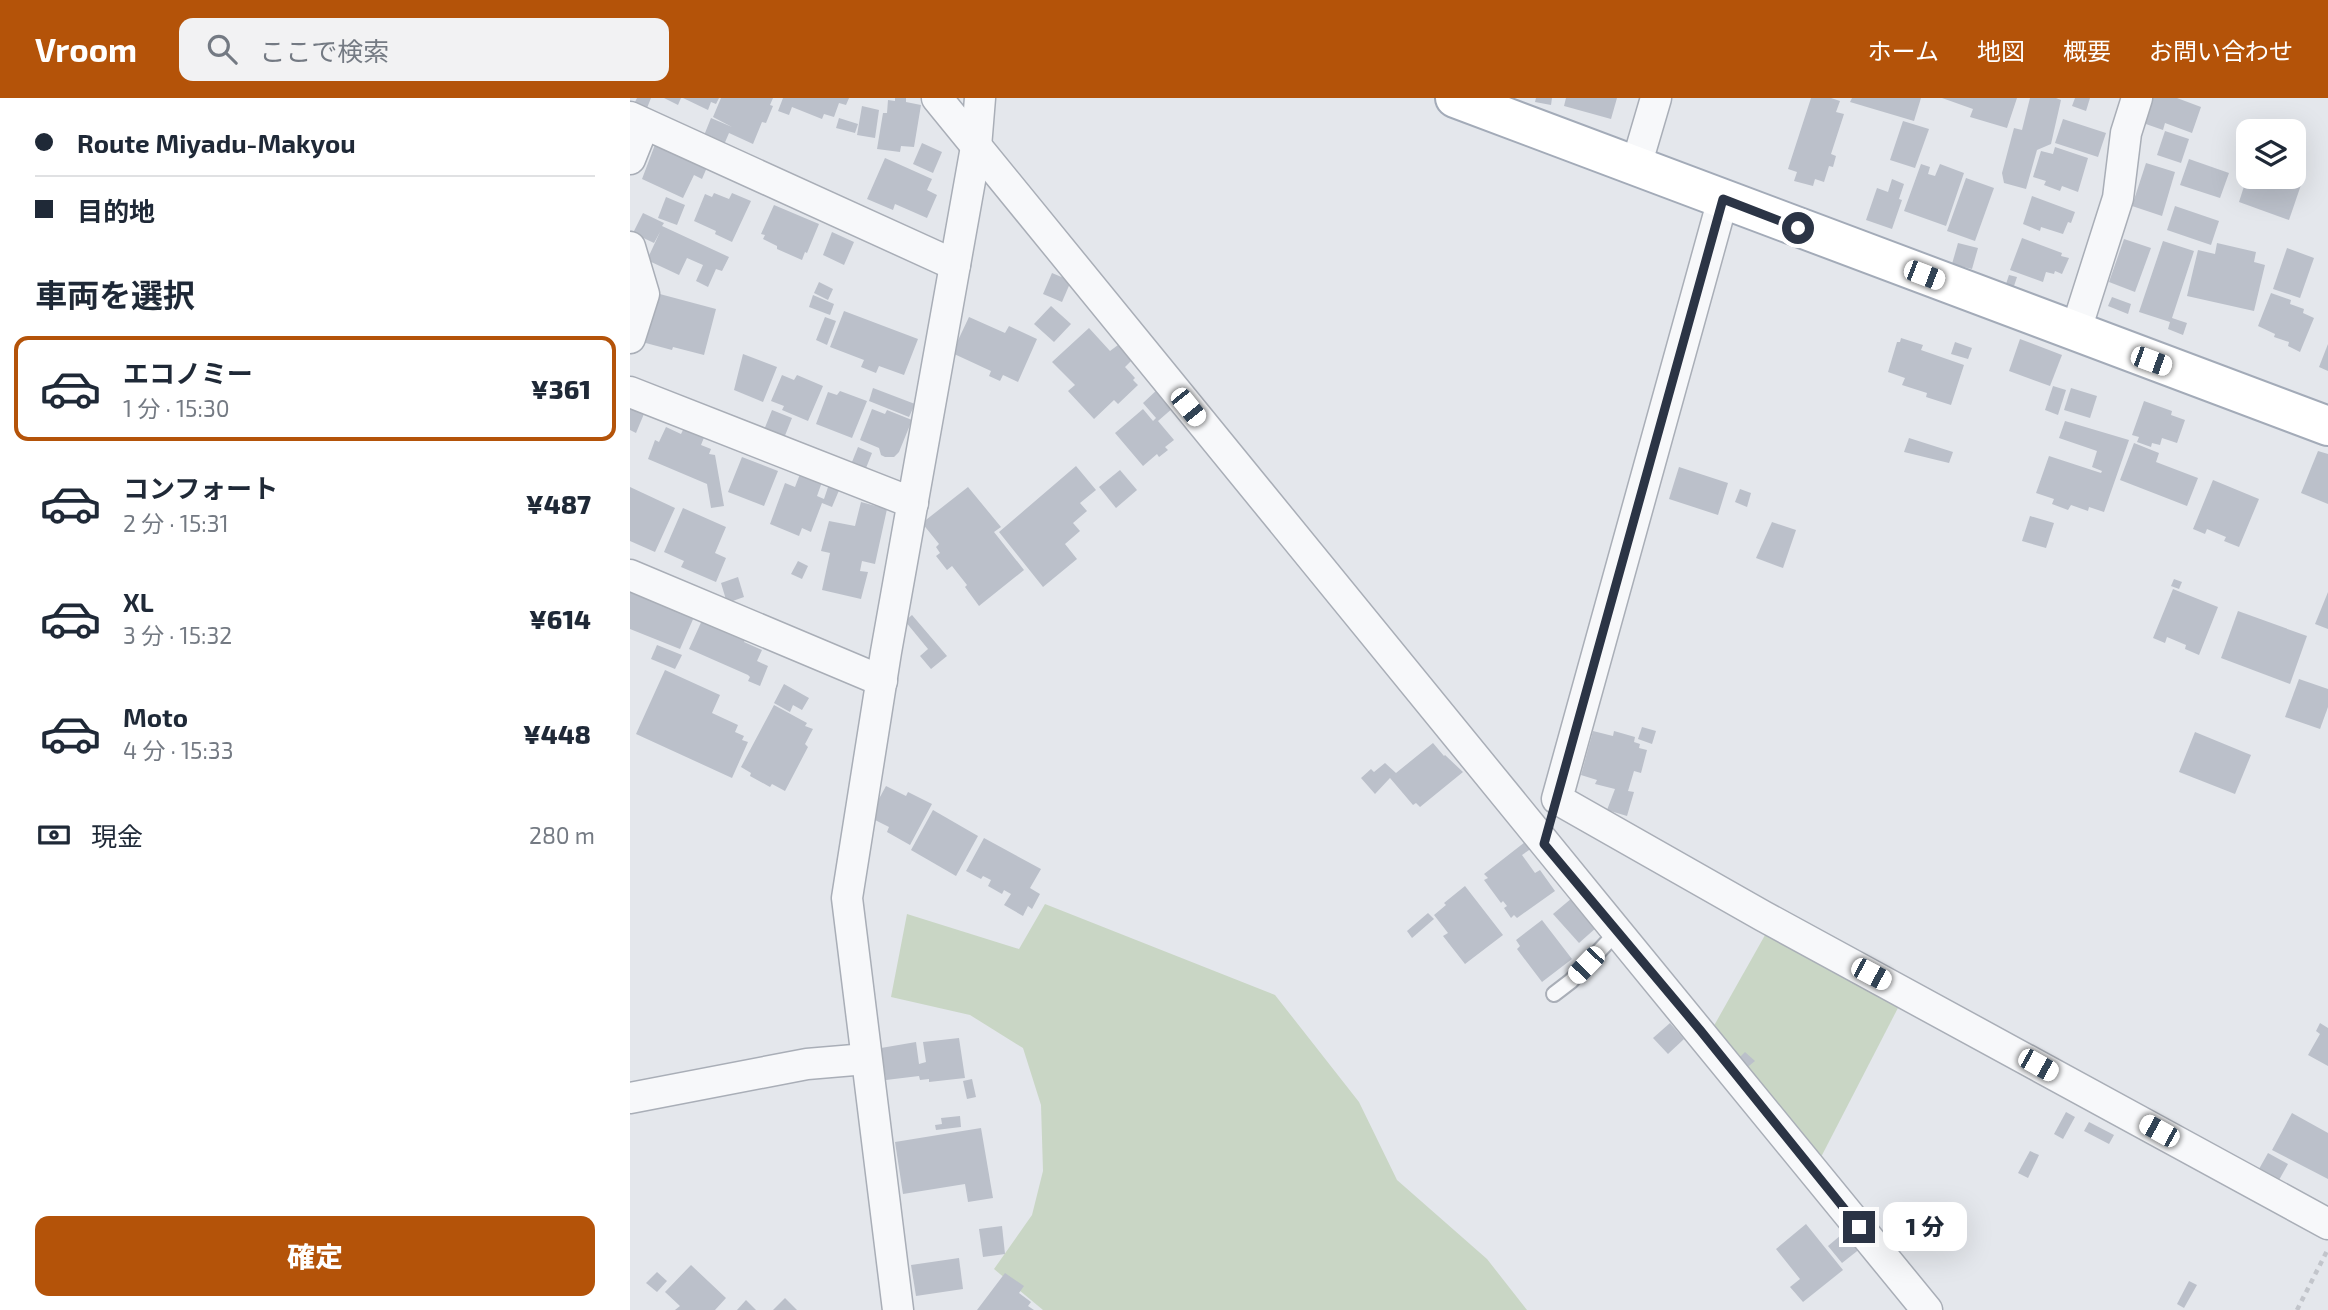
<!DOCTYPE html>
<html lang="ja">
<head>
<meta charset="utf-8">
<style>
  body { margin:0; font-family:"Exo 2","Noto Sans JP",sans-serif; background:#f2f2f3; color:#1f2937; height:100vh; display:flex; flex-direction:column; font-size:26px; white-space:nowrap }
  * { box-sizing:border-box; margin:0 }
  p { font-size:23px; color:#747a83 }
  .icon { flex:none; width:38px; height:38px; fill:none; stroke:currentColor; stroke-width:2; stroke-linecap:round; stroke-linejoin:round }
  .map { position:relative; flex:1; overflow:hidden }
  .side { display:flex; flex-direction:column; background:#fff; width:630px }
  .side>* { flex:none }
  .guide { display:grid; align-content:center; height:154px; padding:0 35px; background:#fff }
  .fabs { position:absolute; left:1606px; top:21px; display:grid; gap:14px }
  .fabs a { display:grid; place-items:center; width:70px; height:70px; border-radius:14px; background:#fff; box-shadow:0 7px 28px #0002; font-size:35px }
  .end { position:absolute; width:32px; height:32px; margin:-16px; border:9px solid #2b3445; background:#fff; box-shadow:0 0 0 4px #fff }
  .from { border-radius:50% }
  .bubble { position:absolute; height:49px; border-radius:14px; background:#fff; box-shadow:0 7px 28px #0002; font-size:23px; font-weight:800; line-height:49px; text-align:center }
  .car { position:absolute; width:21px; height:42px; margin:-21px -10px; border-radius:9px; box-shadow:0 0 5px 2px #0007; background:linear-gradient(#fff 24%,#345 0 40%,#fff 0 76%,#345 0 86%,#fff 0) }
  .guide b { display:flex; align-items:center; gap:24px; height:66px; font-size:26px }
  .guide b+b { border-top:2px solid #e0e1e3 }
  .guide i { width:18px; height:18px; background:#1f2937 }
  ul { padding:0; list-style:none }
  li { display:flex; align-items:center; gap:21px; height:105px; margin:0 14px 10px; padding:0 21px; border:4px solid transparent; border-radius:14px }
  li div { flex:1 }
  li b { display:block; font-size:26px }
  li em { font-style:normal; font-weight:800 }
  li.current { border-color:#b45309 }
  li>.icon { width:63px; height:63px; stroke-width:1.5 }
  h2 { padding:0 35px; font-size:32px; line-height:84px }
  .pay { display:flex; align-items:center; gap:18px; height:77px; padding:0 35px; font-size:26px }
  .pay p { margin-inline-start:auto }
  .primary-button { display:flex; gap:14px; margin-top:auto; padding:14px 35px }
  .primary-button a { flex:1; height:80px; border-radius:14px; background:#b45309; color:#fff; font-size:28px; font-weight:800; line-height:80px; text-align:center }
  header { display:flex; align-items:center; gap:42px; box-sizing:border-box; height:98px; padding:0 35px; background:#b45309; color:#fff }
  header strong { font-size:33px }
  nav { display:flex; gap:38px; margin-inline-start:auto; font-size:24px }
  .search { width:490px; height:63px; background:#f2f2f3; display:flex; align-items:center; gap:18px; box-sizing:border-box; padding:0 24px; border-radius:14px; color:#747a83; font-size:26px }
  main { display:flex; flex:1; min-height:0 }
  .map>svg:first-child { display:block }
  .green { fill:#c9d6c5 }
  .building { fill:#bbc0ca }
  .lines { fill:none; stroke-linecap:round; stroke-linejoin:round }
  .service-casing { stroke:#a9aeb7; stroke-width:18 }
  .minor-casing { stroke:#a9aeb7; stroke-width:33 }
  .primary-casing { stroke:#a3abb8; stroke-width:42 }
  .path { stroke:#c2c5cb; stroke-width:4.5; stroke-dasharray:5 5; stroke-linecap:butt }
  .service { stroke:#f7f8fa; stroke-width:14 }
  .minor { stroke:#f7f8fa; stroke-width:30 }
  .primary { stroke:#fff; stroke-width:38 }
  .route { stroke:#2b3445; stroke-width:9 }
</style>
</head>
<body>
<header>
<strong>Vroom</strong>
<div class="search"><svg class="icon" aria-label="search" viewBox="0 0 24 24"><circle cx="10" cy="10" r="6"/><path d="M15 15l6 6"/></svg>ここで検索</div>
<nav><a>ホーム</a><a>地図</a><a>概要</a><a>お問い合わせ</a></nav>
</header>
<main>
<section class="side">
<div class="guide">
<b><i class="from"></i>Route Miyadu-Makyou</b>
<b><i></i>目的地</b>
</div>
<h2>車両を選択</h2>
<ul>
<li class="current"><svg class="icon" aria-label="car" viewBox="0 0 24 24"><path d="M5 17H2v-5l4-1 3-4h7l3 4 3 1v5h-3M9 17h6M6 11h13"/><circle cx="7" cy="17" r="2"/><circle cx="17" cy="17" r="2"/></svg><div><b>エコノミー</b><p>1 分 · 15:30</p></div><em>¥361</em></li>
<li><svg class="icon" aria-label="car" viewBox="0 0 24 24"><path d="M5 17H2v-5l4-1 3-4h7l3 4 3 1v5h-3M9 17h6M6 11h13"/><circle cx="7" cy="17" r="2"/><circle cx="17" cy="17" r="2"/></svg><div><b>コンフォート</b><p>2 分 · 15:31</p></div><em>¥487</em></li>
<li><svg class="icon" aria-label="car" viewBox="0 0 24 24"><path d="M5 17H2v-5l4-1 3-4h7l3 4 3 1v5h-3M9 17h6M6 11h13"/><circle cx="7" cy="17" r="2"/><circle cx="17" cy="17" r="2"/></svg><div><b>XL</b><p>3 分 · 15:32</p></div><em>¥614</em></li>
<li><svg class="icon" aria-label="car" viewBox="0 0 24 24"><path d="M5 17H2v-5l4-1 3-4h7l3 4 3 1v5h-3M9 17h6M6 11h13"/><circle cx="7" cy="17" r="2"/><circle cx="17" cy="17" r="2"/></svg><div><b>Moto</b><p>4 分 · 15:33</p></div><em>¥448</em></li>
</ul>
<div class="pay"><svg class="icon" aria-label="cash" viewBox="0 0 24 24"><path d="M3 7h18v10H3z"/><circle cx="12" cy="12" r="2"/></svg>現金<p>280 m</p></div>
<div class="primary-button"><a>確定</a></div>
</section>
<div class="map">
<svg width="1698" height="1212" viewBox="0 0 1698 1212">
  <rect width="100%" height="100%" fill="#e4e7ec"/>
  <g class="green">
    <path d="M415,806L645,897L729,1004L767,1082L857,1161L897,1212H413L364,1171L402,1117L413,1073L411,1007L393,950L340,917L261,899L277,816L389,851Z"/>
    <path d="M1139,830L1270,906L1189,1063L1081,933Z"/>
  </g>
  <g class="building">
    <path d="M7,0H21L17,10L5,4Z"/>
    <path d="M34,0H51L48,7Z"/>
    <path d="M53,0H89L86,6L81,4L78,12Z"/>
    <path d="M91,0H143L140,7L143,8L136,25L132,24L123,46L99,35L93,49L73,40L81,20L102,29L83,19Z"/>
    <path d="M153,0H219L216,7L209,5L204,19L194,16L192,21L162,9L159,17L148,13Z"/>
    <path d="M265,0H276V4L291,7L284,49L271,48L270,54L247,51L253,15H257L258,2L265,3Z"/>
    <path d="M906,0H922L921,7L905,4Z"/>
    <path d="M936,0H987L981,21L934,8Z"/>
    <path d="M1181,0H1201L1210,3L1206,14L1214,16L1201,56L1206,58L1203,69L1199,68L1194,84L1185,81L1183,88L1164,83L1167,74L1158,71Z"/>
    <path d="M1222,0H1291L1284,23L1220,4Z"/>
    <path d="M1312,0H1387L1377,30L1340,19L1343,11Z"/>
    <path d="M1400,0H1426L1431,2L1421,46L1407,52L1396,91L1374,85L1372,75L1384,30L1392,32Z"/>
    <path d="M1445,0H1460L1456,13L1442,8Z"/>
    <path d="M1522,0H1547L1571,9L1562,35L1535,25L1533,32L1513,25Z"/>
    <path d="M232,8L249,12L245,40L227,37Z"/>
    <path d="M209,20L228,26L225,35L206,30Z"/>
    <path d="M1433,21L1476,35L1468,59L1425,45Z"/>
    <path d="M1273,23L1299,31L1285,70L1260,62Z"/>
    <path d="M1535,33L1559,41L1551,65L1527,57Z"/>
    <path d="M26,44L78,67L72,81L64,77L53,100L12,81Z"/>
    <path d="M292,45L312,54L303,75L283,66Z"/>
    <path d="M1425,49L1458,60L1448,94L1432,88L1430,93L1414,87L1416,83L1403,79L1411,53L1423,56Z"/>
    <path d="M255,60L302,81L297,92L307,97L297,120L265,106L263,112L237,101Z"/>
    <path d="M1559,61L1599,75L1590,100L1550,87Z"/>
    <path d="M1516,65L1545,74L1532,118L1502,108Z"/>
    <path d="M1291,66L1300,69L1298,76L1305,78L1310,66L1334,75L1316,128L1274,113Z"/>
    <path d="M1617,79H1656L1672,84L1659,122L1609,104Z"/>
    <path d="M1336,80L1364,90L1345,143L1317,133Z"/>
    <path d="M1262,81L1274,86L1269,101L1272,102L1262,131L1236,122L1247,90L1258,94Z"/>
    <path d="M84,95L99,101L102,95L121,103L102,144L85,136L86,133L64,123L75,96L82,99Z"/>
    <path d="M1402,98L1445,114L1441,125L1438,124L1433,136L1411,129L1410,133L1393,126Z"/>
    <path d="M36,99L55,107L47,127L28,120Z"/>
    <path d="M144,107L189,126L177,155L175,154L172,162L147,151V148L133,141L135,137L131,136Z"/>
    <path d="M1545,108L1589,123L1581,147L1537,132Z"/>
    <path d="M13,115L34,125L32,128L99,159L92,173L86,171L78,189L66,183L73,167L57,160L49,177L17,162L30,134L24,145L3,135Z"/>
    <path d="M202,134L224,144L214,167L193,157Z"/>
    <path d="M1392,140L1432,155L1431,158L1439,160L1432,176L1425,173L1424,176L1416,174L1413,184L1380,172Z"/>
    <path d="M1494,141L1521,150L1505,194L1479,184Z"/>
    <path d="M1533,143L1564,153L1542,220L1557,225L1553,237L1538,231L1540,224L1509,214Z"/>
    <path d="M1328,145L1348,150L1342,171L1322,166Z"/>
    <path d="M1587,145L1626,154L1624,164L1635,167L1624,213L1557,198L1568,152L1585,156Z"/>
    <path d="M1657,150L1684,160L1670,200L1643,191Z"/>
    <path d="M422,175L441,183L432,204L413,196Z"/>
    <path d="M1379,177L1387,179L1384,188L1376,186Z"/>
    <path d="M189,184L203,191L198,202L184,195Z"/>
    <path d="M26,195L86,211L74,257L43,249L42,252L12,244Z"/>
    <path d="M1641,195L1661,202L1660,206L1674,211L1673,215L1684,220L1670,254L1658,248L1659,244L1644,239L1645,236L1628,228Z"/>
    <path d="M183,197L204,206L200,217L179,209Z"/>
    <path d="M1482,199L1501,206L1498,216L1478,208Z"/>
    <path d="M421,208L441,226L424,244L404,226Z"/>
    <path d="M214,213L288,241L274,277L249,268L246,275L231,269L234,262L200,249Z"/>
    <path d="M195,219L206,223L197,247L186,242Z"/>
    <path d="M339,219L375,235L379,228L407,241L388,284L373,277L370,283L359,278L361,273L322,255Z"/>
    <path d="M459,230L480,253L488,247L502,262L495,269L505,280L503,282L508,287L488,306L484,302L464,321L438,293L445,287L422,264Z"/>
    <path d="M1271,240L1293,247L1291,252L1334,267L1321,307L1296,299L1297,295L1272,287L1275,280L1258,274L1267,244H1270Z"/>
    <path d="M1390,241L1432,257L1420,288L1379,273Z"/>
    <path d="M1325,244L1342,250L1338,261L1321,256Z"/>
    <path d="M1698,246V273L1689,269Z"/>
    <path d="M113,256L147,269L133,304L104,292Z"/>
    <path d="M152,277L164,282L167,277L193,288L178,323L152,312L154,308L141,303Z"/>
    <path d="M1423,288L1436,292L1428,317L1415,312Z"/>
    <path d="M243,290L285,306L279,319L239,303Z"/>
    <path d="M1441,290L1467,298L1460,320L1434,312Z"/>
    <path d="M528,291L544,309L528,323L544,342L535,349L538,352L529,359L527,356L513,368L485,335L513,311L523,323L526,320L513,305Z"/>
    <path d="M210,293L237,303L222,340L186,326L198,294L207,297Z"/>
    <path d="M1514,303L1542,313L1541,317L1555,322L1547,345L1532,340L1530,347L1522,345L1521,349L1507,344L1509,339L1502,337Z"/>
    <path d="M0,304L16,311L6,335L0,332Z"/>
    <path d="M242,311L255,316L257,312L282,322L269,354L264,359H255L251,357L249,350L230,342Z"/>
    <path d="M142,312L162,320L154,340L134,332Z"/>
    <path d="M1435,323L1499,342L1474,414L1459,409L1458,413L1441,407L1438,412L1422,406L1424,401L1406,395L1419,358L1471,375L1472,373L1462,369L1467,353L1429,340Z"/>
    <path d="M55,328L75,337L71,347L81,351L79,356L85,357L94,408L81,410L77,386L18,361L25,342L29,344L36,329L51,336Z"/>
    <path d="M1279,340L1323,354L1319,365L1274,354Z"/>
    <path d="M1504,345L1529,355L1526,364L1568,380L1557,408L1490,382Z"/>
    <path d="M228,349L242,355L236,370L222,364Z"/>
    <path d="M1688,353L1698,356V406L1671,395Z"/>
    <path d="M112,359L148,373L134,408L98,394Z"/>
    <path d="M446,368L466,392L450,405L457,413L443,425L450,433L435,446L447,461L413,489L369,434Z"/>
    <path d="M1049,369L1098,385L1088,417L1039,401Z"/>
    <path d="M490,372L507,392L486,410L469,389Z"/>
    <path d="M170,376L192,384L187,398L194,401L199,386L210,390L202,409L192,405L181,434L172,430L169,438L140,426L155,385L165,389Z"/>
    <path d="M1583,382L1629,401L1609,449L1594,443L1596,439L1577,431L1575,436L1563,431Z"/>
    <path d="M0,389L45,410L25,454L0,443Z"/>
    <path d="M338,389L371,429L364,434L394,472L349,508L335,489L337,487L322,468L317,472L306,458L310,455L306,449L309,446L292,425Z"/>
    <path d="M1110,391L1121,395L1117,409L1105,404Z"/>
    <path d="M231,404L257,411L245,466L232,463L230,473L238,474L231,501L192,492L200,455L191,453L199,423L225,428Z"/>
    <path d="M53,410L96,429L85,455L96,460L86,484L51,469L54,463L34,454Z"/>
    <path d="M1400,418L1424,425L1416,450L1392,443Z"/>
    <path d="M1142,424L1166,432L1153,470L1126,460Z"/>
    <path d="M168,463L178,468L172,481L161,476Z"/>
    <path d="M108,479L114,499L97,505L91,485Z"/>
    <path d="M1544,481L1552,484L1549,491L1541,488Z"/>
    <path d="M1543,491L1588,509L1569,557L1555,551L1556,547L1537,539L1535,545L1523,540Z"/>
    <path d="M0,492L64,519L50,551L0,531Z"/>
    <path d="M1698,494V531L1685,526Z"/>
    <path d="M1608,513L1677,538L1660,586L1591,560Z"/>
    <path d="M282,517L317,558L301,571L290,558L298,551L275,523Z"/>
    <path d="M74,518L116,541L114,544L132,552L127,563L138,568L130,588L118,583L120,579L118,577L59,551Z"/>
    <path d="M27,547L52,557L45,571L21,561Z"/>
    <path d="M35,572L90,597L82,615L108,627L105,634L114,638L112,642L118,644L102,680L6,636Z"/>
    <path d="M1669,581L1698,591V609L1690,631L1655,619Z"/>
    <path d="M154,586L179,600L172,612L163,607L160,614L144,605Z"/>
    <path d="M144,607L177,625L175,628L183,631L175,646L178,649L155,693L142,686L140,689L120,678L121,675L111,669Z"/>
    <path d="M1012,629L1026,633L1022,646L1008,641Z"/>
    <path d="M963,633L983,638L984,633L1005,639L1004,644L1010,646L1009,650L1017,652L1011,675L1004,673L998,693L1004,694L997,718L977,712L985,691L965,686L967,682L951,677Z"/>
    <path d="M1565,634L1621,657L1605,696L1549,674Z"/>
    <path d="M803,645L814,658L815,657L833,674L790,709L786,705L783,707L760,680L745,696L731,680L741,671L744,674L755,665L766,675Z"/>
    <path d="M256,688L276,698L278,694L302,706L280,747L257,734L259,729L239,719Z"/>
    <path d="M303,712L348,738L326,778L281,752Z"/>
    <path d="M354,740L411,771L400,790L410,796L402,811L398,808L393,818L374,807L381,796L374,792L372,796L358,788L361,782L353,778L351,781L336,773Z"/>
    <path d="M899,741L905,748L892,757L905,775L910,772L925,793L887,820L884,817L881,820L874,810L877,808L873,803L871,805L854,782L858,780L854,776Z"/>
    <path d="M835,788L873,837L835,866L813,838L818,835L804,817L816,807L814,805Z"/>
    <path d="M942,800L967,829L949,845L923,816Z"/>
    <path d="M798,815L804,821L782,840L777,833Z"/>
    <path d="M912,822L942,861L912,884L887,851L890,848L886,842Z"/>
    <path d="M1040,925L1054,941L1038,956L1023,940Z"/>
    <path d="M1690,925L1698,930V968L1678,957L1690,936L1686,933Z"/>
    <path d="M329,940L335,980L299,984V981L290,982L289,978L256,982L251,950L286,944L289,966L296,964L293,944Z"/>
    <path d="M1115,954L1125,963L1114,972L1106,963Z"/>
    <path d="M342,981L346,999L337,1001L333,983Z"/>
    <path d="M1436,1014L1445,1019L1433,1041L1424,1036Z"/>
    <path d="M1662,1015L1698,1035V1081L1642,1052Z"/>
    <path d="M330,1018L331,1029L306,1032L305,1027L312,1026L311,1020Z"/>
    <path d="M1459,1024L1484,1037L1479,1046L1454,1033Z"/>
    <path d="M351,1030L363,1100L338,1104L335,1086L273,1096L265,1044Z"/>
    <path d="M1400,1053L1409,1057L1398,1080L1388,1075Z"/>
    <path d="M1638,1055L1658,1066L1649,1082L1629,1071Z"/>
    <path d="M1176,1126L1213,1172L1173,1204L1160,1189L1170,1181L1146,1151Z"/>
    <path d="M372,1128L375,1156L353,1159L349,1131Z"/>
    <path d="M1217,1132L1231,1150L1212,1165L1198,1148Z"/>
    <path d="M329,1160L333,1191L286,1198L281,1167Z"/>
    <path d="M61,1167L96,1200L85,1212H45L50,1208L35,1194Z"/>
    <path d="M27,1174L37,1183L27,1194L16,1185Z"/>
    <path d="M375,1175L394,1188L389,1195L401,1204L398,1208L404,1212H347Z"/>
    <path d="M1559,1183L1567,1187L1554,1210L1547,1206Z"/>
    <path d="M155,1200L167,1212H143Z"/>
    <path d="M116,1202L126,1212H107Z"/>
  </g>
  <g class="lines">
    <defs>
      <path id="service" d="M924,896L941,883L987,834"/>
      <g id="minor">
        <path d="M307,0C635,406 967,808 1297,1212"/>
        <path d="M0,19L325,167"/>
        <path d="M0,61L14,26"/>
        <path d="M1006,68L1026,0"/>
        <path d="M1093,101L927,701L1133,818L1698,1126"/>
        <path d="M0,149L14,196L0,240"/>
        <path d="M1445,235L1488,100L1496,35L1507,0"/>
        <path d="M0,294L283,405"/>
        <path d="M0,477L252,583"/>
        <path d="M0,1000L177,966L236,961"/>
        <path d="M268,1212L217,800L256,554L346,49L350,0"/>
      </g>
      <path id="primary" d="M825,0L1698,328"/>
    </defs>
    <use href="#service" class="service-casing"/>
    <use href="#minor" class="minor-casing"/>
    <use href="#primary" class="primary-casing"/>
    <path class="path" d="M1667,1212L1697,1153"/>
    <use href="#service" class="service"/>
    <use href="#minor" class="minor"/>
    <use href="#primary" class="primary"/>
  </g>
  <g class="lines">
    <path class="route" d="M1168,130L1093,101L914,746L1070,932L1229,1129"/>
  </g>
</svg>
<div class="fabs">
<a><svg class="icon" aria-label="layers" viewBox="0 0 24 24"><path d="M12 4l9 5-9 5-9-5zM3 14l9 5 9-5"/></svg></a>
</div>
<i class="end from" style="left:1168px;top:130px"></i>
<i class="end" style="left:1229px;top:1129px"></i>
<div class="bubble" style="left:1253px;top:1104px;width:84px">1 分</div>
<i class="car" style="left:1294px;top:177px;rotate:111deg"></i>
<i class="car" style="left:1521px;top:263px;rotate:110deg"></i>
<i class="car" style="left:558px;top:309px;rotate:141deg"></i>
<i class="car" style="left:956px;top:867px;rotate:224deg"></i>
<i class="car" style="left:1241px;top:876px;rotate:118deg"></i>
<i class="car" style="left:1408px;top:967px;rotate:119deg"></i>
<i class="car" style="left:1529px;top:1033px;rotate:299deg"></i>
</div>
</main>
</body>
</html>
